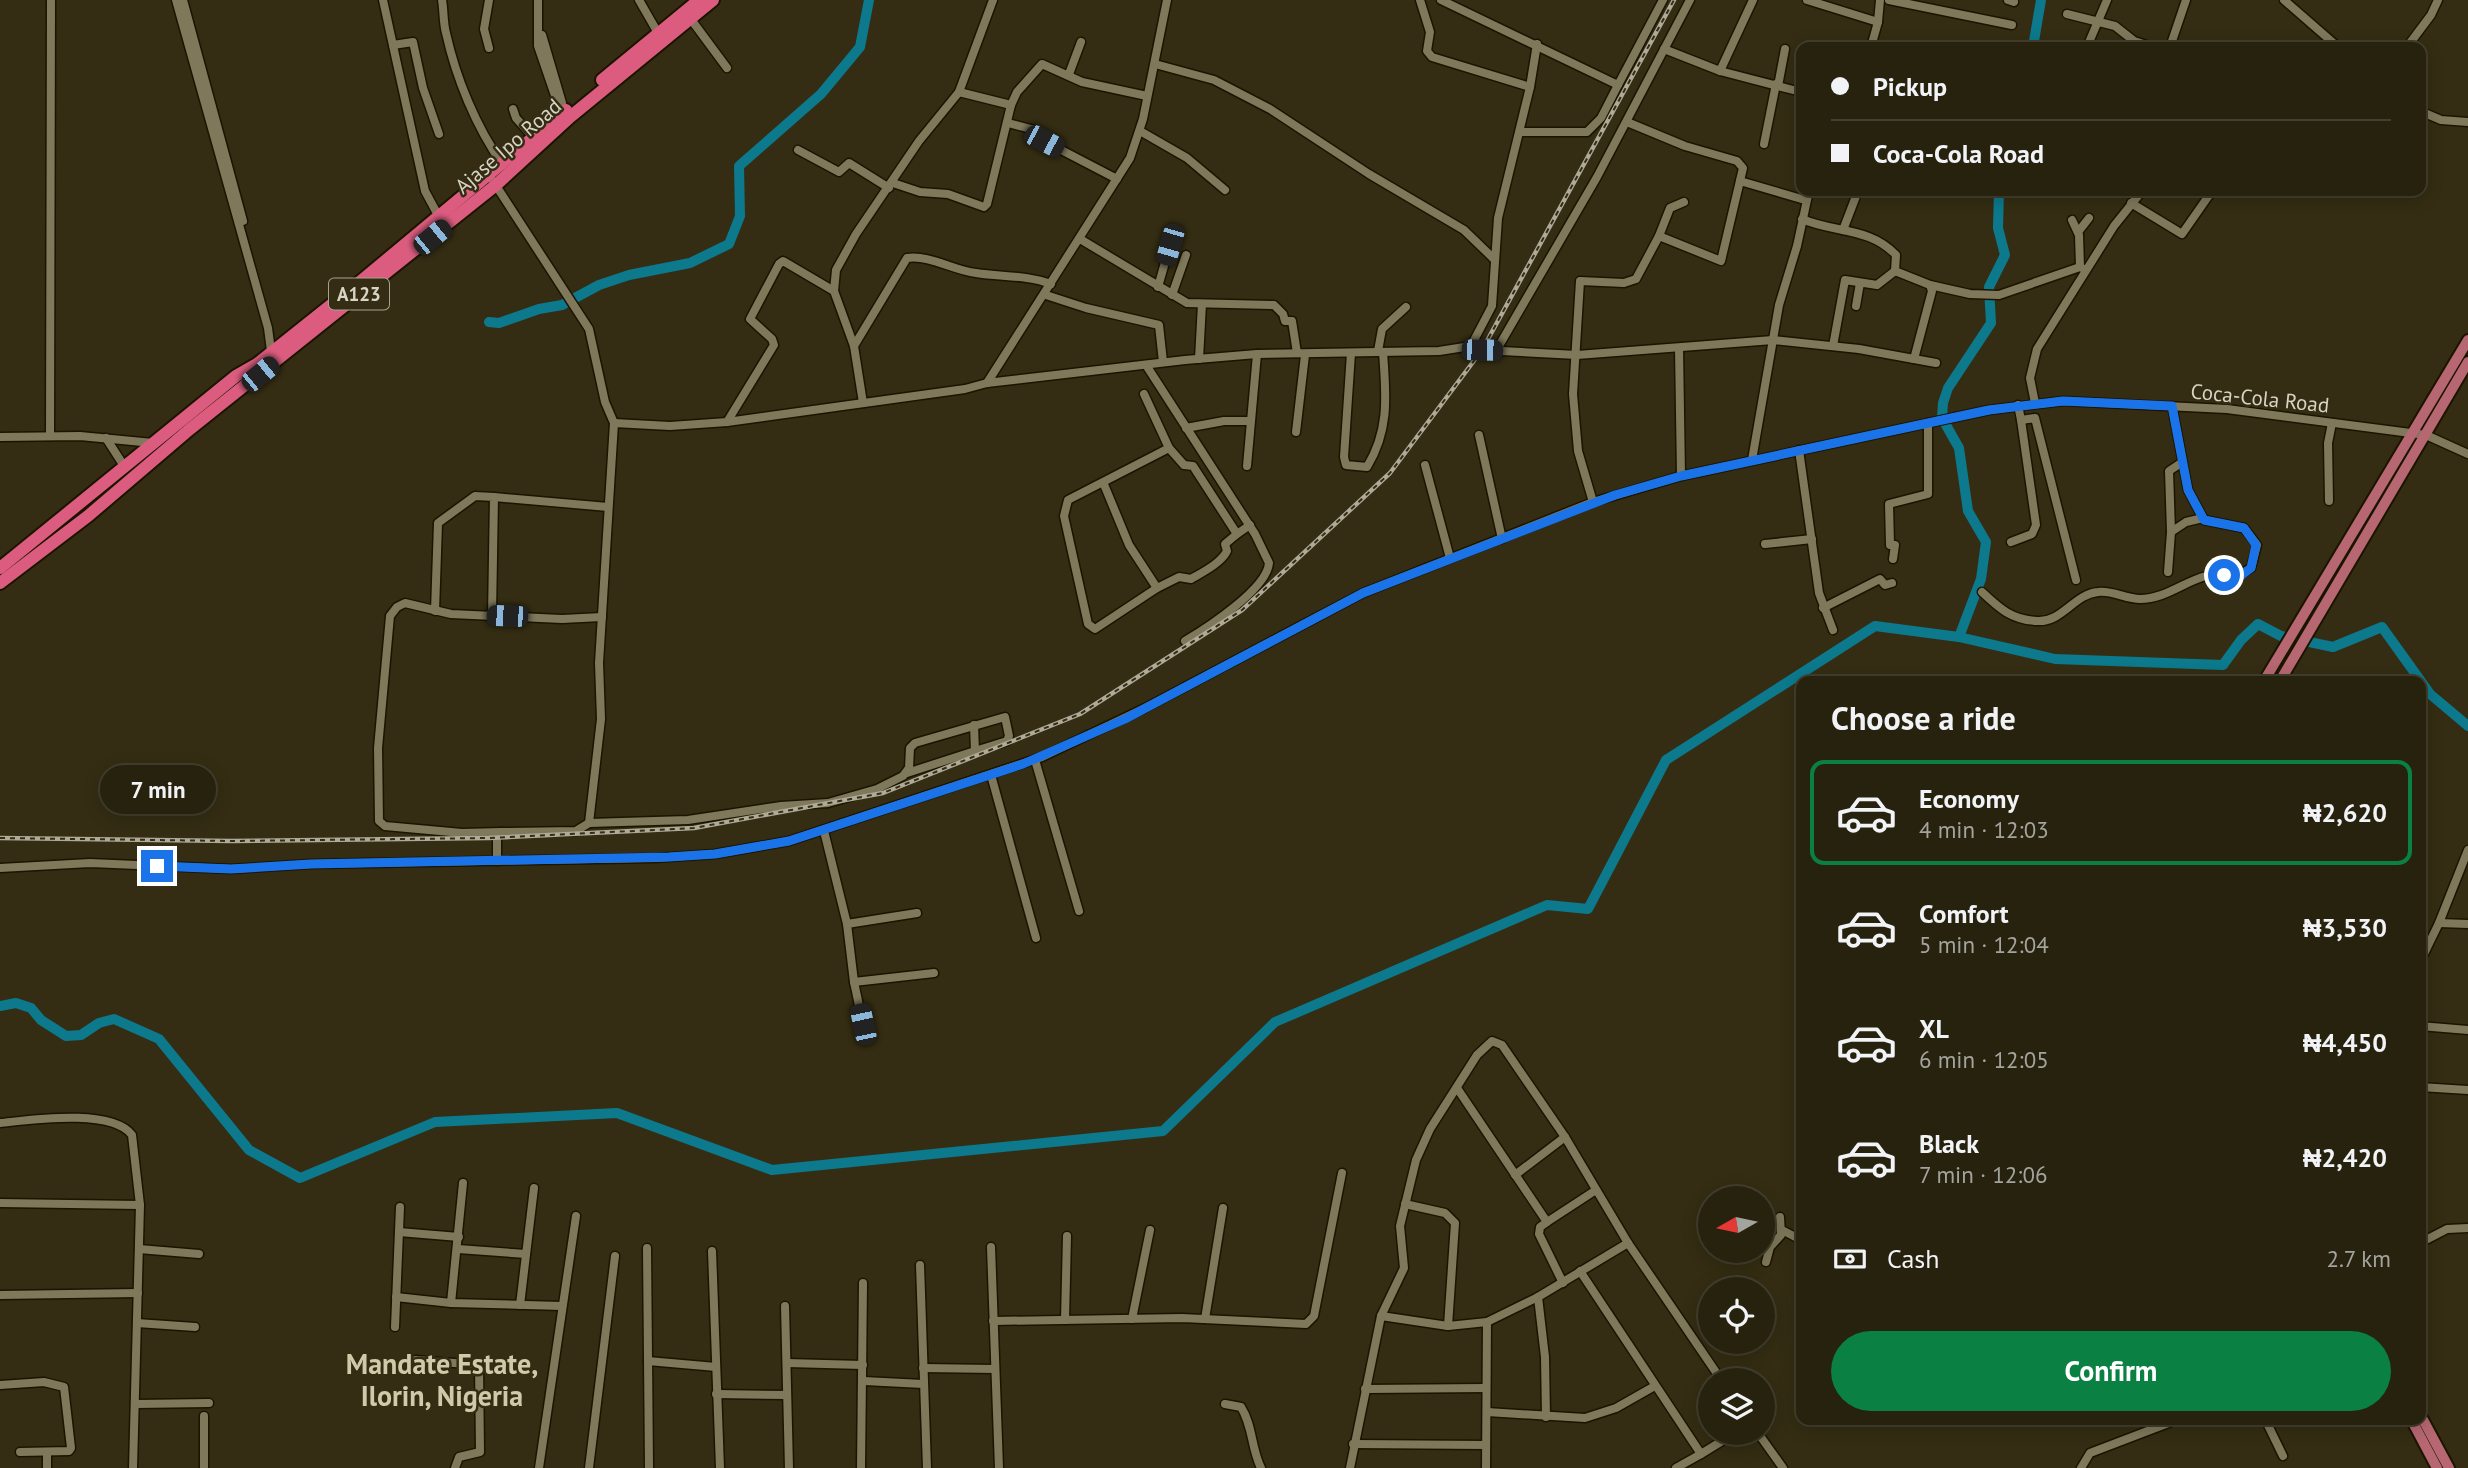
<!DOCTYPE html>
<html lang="en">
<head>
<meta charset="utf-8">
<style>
  body { margin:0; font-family:"PT Sans",sans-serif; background:#332f1c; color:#f1f3f6; height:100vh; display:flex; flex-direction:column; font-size:26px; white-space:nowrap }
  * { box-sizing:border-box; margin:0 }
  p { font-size:23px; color:#a4a49e }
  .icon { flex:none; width:38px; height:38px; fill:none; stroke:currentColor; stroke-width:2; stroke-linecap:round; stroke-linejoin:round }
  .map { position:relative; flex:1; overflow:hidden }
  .side { position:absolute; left:1796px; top:676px; width:630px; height:749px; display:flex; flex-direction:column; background:#27220e; border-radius:14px; box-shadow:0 4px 18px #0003,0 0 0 2px #433f2e }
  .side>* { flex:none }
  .top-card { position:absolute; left:1796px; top:42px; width:630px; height:154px; border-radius:14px; box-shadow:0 4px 18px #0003,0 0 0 2px #433f2e; display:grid; align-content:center; height:154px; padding:0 35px; background:#27220e }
  .needle { width:46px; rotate:261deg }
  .tools { position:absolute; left:1698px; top:1186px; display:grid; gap:14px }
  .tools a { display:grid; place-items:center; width:77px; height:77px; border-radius:50%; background:#27220e; box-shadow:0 4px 18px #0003,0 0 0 2px #433f2e; font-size:35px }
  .end { position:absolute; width:32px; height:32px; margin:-16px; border:9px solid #1a73e8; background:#fff; box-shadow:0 0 0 4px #fff }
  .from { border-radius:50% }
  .bubble { position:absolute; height:49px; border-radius:24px; background:#27220e; box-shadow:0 4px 18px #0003,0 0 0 2px #433f2e; font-size:23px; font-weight:800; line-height:49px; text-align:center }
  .car { position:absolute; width:21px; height:42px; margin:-21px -10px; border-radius:9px; box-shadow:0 0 5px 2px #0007; background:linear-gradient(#222 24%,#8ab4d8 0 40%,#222 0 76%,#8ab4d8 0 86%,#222 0) }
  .top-card b { display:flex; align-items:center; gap:24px; height:66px; font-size:26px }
  .top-card b+b { border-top:2px solid #433f2e }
  .top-card i { width:18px; height:18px; background:#f1f3f6 }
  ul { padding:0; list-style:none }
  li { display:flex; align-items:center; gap:21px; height:105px; margin:0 14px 10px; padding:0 21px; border:4px solid transparent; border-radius:14px }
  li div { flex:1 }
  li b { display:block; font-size:26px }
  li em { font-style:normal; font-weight:800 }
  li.active { border-color:#0b8043 }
  li>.icon { width:63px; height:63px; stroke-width:1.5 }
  h2 { padding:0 35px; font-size:32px; line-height:84px }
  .pay { display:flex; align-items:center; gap:18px; height:77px; padding:0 35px; font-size:26px }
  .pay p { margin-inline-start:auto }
  .cta { display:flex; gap:14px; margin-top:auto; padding:14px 35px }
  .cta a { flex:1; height:80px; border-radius:42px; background:#0b8043; color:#fff; font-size:28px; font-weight:800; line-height:80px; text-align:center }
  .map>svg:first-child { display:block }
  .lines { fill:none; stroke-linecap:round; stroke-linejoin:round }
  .river { stroke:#0c798d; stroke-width:10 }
  .minor-casing { stroke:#1b1500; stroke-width:11 }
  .major-casing { stroke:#1b1500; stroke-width:14 }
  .highway-casing { stroke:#1b1500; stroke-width:16 }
  .minor { stroke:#7f785b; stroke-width:8 }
  .major { stroke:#b66771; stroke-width:10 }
  .highway { stroke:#db5c7f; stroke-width:12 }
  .rail-casing { stroke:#afaa98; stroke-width:4.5 }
  .rail { stroke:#342d13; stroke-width:2; stroke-dasharray:5; stroke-linecap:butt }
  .route { stroke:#1a73e8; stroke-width:9 }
  .labels { text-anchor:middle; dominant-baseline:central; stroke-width:5; stroke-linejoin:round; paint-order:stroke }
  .shield { fill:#342d13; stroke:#a7a290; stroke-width:2 }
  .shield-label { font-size:19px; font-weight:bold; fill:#d8d4c5 }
  .street-label { font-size:21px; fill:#d8d4c5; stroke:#342d13 }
  .district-label { font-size:28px; font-weight:bold; fill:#d0c9aa; stroke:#342d13 }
</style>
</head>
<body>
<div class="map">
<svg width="2468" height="1468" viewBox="0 0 2468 1468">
  <rect width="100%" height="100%" fill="#342d13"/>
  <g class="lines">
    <g class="river">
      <path d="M2033,47L2041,0"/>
      <path d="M489,322L499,323L539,309L562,305L599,285L629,275L690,263L729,244L740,216L739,166L821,94L860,47L869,0"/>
      <path d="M1959,637L1981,579L1986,542L1968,511L1959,448L1942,418L1943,403L1948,388L1991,323L1989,287L2005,255L1998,228L1999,191"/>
      <path d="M0,1006L16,1003L31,1008L41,1020L66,1036L81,1035L99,1023L114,1019L159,1039L249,1150L300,1178L435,1122L617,1113L772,1170L1163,1131L1275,1022L1547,905L1588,909L1666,760L1875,626L1959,637L2055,659L2223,665L2241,640L2258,624L2281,636L2333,647L2382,627L2430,694L2468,726"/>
    </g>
    <defs>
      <g id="minor">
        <path d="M176,0L268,328L271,351"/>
        <path d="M183,0L243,221"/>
        <path d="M383,0L425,191L439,217"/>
        <path d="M442,0C444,11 443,22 446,33C456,78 476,127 503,165"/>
        <path d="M489,0L484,29L489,48"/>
        <path d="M538,0V46L562,116"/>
        <path d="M639,0L658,33"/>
        <path d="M1420,0L1430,32L1427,51L1432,57L1530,87"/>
        <path d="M1441,0L1618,85L1663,0"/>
        <path d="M1807,0L1878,22"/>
        <path d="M1889,0L2012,25"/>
        <path d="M2008,0L2014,2"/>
        <path d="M2284,0L2338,47"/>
        <path d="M2067,14L2115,26L2134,41L2153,47"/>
        <path d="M690,18L727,68"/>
        <path d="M542,35L562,103"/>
        <path d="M393,45L413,42L423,88L439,134"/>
        <path d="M1871,47L1878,22L1880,0"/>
        <path d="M2087,47L2107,0"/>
        <path d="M2170,47L2186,0"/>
        <path d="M2407,47L2431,15L2438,0"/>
        <path d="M1664,49L1720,71L1801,92"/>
        <path d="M1155,64L1214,80L1270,109L1369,174L1464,230L1494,259"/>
        <path d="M1720,71L1753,0"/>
        <path d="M1069,74L1081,42"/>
        <path d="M1778,86L1785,49"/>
        <path d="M959,92L1011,105"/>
        <path d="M513,109L516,118L534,138"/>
        <path d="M2420,111L2441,120L2468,122"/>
        <path d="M1008,123L1035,130L1044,141L1117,179"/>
        <path d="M1140,131L1187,158L1225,190"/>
        <path d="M1520,132H1587L1601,118L1618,85"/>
        <path d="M1764,144L1776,84"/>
        <path d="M798,150L839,172L849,163L889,188"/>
        <path d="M493,181L589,329L605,402L614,423L599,663L601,719L589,823L576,831L501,832L497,838V861"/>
        <path d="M1740,181L1805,200"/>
        <path d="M893,183L920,192L948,194L984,207L987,204L1011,105L1017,92L1042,64L1082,82L1147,96"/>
        <path d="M2131,203L2182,234L2212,191"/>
        <path d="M1802,219C1834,233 1870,227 1896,255L1895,271L1930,285L1932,291L1914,359"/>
        <path d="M2072,220L2079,235L2080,267L2084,269"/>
        <path d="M1843,230L1858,191"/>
        <path d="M2078,232L2089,218"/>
        <path d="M1659,236L1670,208L1684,202"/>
        <path d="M1080,239L1187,303L1274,305L1283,314L1285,321H1292L1297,353"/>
        <path d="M1930,285L1970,294L1999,295L2080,267"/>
        <path d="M1158,287L1170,245"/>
        <path d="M1046,295L1086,308L1159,325L1163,362"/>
        <path d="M1172,295L1186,255"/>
        <path d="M1856,306L1860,283"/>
        <path d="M854,346L907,258C931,255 952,270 976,273C1001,277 1027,275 1051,284"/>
        <path d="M1471,346L1492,306L1498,218L1530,87L1537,44"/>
        <path d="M1833,346L1845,280L1877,285L1895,271"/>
        <path d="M1679,348L1681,476"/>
        <path d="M1378,351L1382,329L1406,307"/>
        <path d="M1496,351L1597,177L1690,0"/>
        <path d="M1351,353L1344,457L1346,465L1367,467C1390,429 1386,395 1383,352"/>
        <path d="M1199,359L1202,304"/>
        <path d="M1146,365L1255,534L1269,563C1267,589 1207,628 1185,641"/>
        <path d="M987,383L1130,158L1143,119L1167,0"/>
        <path d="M1144,394L1169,448L1184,465L1193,466L1237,534L1250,525"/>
        <path d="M863,403L854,346L834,291L836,270L856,234L919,141L959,92L993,0"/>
        <path d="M2035,403L2030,378L2037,349L2114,226L2142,191"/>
        <path d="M2018,405L2021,420L2035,418L2076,580"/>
        <path d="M727,422L774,345L772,339L750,319L779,264L783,261L834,291"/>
        <path d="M614,423L670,426L727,422L965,389L987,383L1185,360L1257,354L1439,351L1471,346L1482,350L1577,355L1773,340L1859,349L1936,363"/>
        <path d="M1186,428L1224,421H1250"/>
        <path d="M1296,432L1305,355"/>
        <path d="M1479,435L1502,539"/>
        <path d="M50,436L51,0"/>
        <path d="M0,437L80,436L153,443"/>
        <path d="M106,438L124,466"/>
        <path d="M1799,450L1819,593L1833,630"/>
        <path d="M1752,460L1779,305L1797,246L1809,191"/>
        <path d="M1425,465L1450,558"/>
        <path d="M1247,466L1257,354"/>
        <path d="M1103,482L1129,545L1157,588L1095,629L1088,624L1064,516L1068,500L1169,448"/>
        <path d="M494,497L608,507"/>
        <path d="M2329,501L2328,443L2332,423"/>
        <path d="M1593,502L1578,451L1573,394L1580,281L1624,283L1636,279L1659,236L1721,261L1743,168L1737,161L1685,146L1627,122"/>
        <path d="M2171,532L2169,471L2181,463"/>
        <path d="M2011,542L2032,534L2036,525L2021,420"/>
        <path d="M1765,544L1812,539"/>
        <path d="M1893,559L1895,545H1890L1889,504L1928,494V423"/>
        <path d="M2168,572L2171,532L2186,522L2203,518"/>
        <path d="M1157,588L1179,577L1191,579C1203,572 1221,563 1227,551L1225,544L1237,534"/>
        <path d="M1982,592C2000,609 2012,620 2037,621C2062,623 2074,594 2098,592C2112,590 2126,599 2140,599C2165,599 2183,582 2206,576C2224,570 2232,581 2251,568L2257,545L2244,528L2204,520L2188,490L2172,406"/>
        <path d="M1823,608L1880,579L1885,585L1892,583"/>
        <path d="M435,611L438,523L475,496L494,497L492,615"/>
        <path d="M1035,760L1079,911"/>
        <path d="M907,773L975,751L974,725"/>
        <path d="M991,775L1036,938"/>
        <path d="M589,823L688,820L781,806L828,803L877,789L903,776L909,768L910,748L915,743L1005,717L1009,736L1007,741L975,751"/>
        <path d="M824,831L847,924L854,982L934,973"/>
        <path d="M501,832L462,833L385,826L379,821L378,748L390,616L397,607L405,603L451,614L562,619L602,617"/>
        <path d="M2468,850L2439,923L2468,924"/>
        <path d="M0,868L90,863L231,869L311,864L655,858L715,854L789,841L1042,757L1145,708L1363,593L1593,502L1681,476L1989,410L2063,401L2227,409L2426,435L2468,454"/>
        <path d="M847,924L917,913"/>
        <path d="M2420,962L2439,923"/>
        <path d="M854,982L863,1024"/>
        <path d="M2420,1026L2468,1030"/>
        <path d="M2420,1087L2468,1090"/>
        <path d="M1457,1088L1547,1222L1540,1227L1539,1234L1563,1283"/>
        <path d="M0,1123C31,1120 111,1108 132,1135L140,1205L133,1468"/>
        <path d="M1515,1175L1565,1137"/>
        <path d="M0,1203L140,1205"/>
        <path d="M1405,1204L1445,1213L1455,1223L1448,1326"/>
        <path d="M1547,1222L1596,1190"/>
        <path d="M1782,1230L1801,1240"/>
        <path d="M399,1232L459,1237"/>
        <path d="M2420,1243L2447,1229L2468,1228"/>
        <path d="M991,1247L999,1468"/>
        <path d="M647,1248L649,1468"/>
        <path d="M139,1249L199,1254"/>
        <path d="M458,1249L526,1254"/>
        <path d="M712,1251L720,1468"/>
        <path d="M1766,1262L1770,1247L1781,1235L1780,1217"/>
        <path d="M920,1265L927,1468"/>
        <path d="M1580,1271L1701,1454L1735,1433"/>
        <path d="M0,1295L138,1293"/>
        <path d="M396,1297L451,1303L562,1306"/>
        <path d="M1538,1297L1545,1357L1546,1417"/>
        <path d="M451,1303L463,1183"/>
        <path d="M520,1305L534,1188"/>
        <path d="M785,1306L789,1468"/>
        <path d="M1381,1316L1448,1326L1487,1322L1538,1297L1628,1243"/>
        <path d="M1132,1319L1150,1230"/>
        <path d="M1205,1319L1223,1208"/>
        <path d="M1065,1320L1067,1236"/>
        <path d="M993,1321L1182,1318L1306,1324L1314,1316L1342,1173"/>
        <path d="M137,1323L195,1327"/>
        <path d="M395,1327L400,1207"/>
        <path d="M416,1360L479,1365L480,1452L459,1457L455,1468"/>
        <path d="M648,1361L716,1367"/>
        <path d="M787,1363L863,1365"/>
        <path d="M923,1368L995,1369"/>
        <path d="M864,1381L923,1384"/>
        <path d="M0,1385L44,1382L64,1387L71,1448L69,1451L20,1452"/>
        <path d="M1365,1389L1485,1388"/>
        <path d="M716,1394L787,1395"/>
        <path d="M136,1404L209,1403"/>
        <path d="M1225,1404L1241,1407C1253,1426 1251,1448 1261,1468"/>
        <path d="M1487,1412L1585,1418L1616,1408L1653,1387"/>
        <path d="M2265,1419L2283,1456"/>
        <path d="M1758,1433L1783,1468"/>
        <path d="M1353,1444L1486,1445"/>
        <path d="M47,1454V1468"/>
        <path d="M204,1468V1416"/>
        <path d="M539,1468L576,1216"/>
        <path d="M589,1468L615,1256"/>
        <path d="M861,1468L863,1283"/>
        <path d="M1350,1468L1381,1316L1404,1268L1400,1226L1416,1160L1430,1129L1477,1055L1492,1041L1502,1045L1565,1137L1628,1243L1722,1381"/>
        <path d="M1486,1468L1487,1322"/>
        <path d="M1676,1468L1701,1454"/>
        <path d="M2081,1468L2090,1453L2179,1419"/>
      </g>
      <g id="major">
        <path d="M2264,681L2468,340"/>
        <path d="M2280,681L2468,362"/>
        <path d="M2420,1414L2449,1468"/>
        <path d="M2411,1419L2437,1468"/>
      </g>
      <g id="highway">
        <path d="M602,80L699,0"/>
        <path d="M0,568L236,376L257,364L361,281L566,110"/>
        <path d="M0,583L88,516L190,429L496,185L570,117L713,0"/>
      </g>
    </defs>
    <use href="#minor" class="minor-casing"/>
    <use href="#major" class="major-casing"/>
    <use href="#highway" class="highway-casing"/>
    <use href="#minor" class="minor"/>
    <use href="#major" class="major"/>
    <use href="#highway" class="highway"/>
    <defs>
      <path id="rail" d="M0,838L232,841L489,838L694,828L883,793L1080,714L1242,610L1390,473L1482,350L1674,0"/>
    </defs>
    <use href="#rail" class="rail-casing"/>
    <use href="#rail" class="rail"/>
  </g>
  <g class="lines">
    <path class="route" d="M157,866L231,869L311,864L669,857L715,854L789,841L1023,764L1125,719L1363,593L1615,495L1681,476L1989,410L2063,401L2172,406L2188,490L2204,520L2244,528L2256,545L2251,568L2239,577L2224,575"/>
  </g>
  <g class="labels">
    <rect class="shield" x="329" y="278.5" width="60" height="31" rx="5"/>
    <g class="shield-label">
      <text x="359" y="294">A123</text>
    </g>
    <g class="street-label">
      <text transform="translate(508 146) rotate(-41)">Ajase Ipo Road</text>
      <text transform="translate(2260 398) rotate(6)">Coca-Cola Road</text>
    </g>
    <g class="district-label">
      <text x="442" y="1363">Mandate Estate,<tspan x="442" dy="32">Ilorin, Nigeria</tspan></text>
    </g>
  </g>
</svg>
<div class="tools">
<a><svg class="needle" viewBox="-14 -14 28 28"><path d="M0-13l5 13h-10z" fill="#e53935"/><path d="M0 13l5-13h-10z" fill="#a4a49e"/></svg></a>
<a><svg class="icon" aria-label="locate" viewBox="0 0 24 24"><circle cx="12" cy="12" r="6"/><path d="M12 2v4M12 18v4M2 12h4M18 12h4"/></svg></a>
<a><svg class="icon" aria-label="layers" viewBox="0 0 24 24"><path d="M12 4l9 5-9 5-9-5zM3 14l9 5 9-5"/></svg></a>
</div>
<i class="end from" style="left:2224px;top:575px"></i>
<i class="end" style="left:157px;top:866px"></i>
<div class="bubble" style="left:100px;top:765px;width:116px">7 min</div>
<i class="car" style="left:1044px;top:141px;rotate:118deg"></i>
<i class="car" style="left:432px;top:237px;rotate:51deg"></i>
<i class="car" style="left:1170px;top:245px;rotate:196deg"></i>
<i class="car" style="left:1482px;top:350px;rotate:91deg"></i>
<i class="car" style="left:260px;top:374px;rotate:51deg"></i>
<i class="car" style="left:507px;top:616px;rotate:272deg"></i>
<i class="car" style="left:863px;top:1024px;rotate:348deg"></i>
<div class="top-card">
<b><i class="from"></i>Pickup</b>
<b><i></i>Coca-Cola Road</b>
</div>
<section class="side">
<h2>Choose a ride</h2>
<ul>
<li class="active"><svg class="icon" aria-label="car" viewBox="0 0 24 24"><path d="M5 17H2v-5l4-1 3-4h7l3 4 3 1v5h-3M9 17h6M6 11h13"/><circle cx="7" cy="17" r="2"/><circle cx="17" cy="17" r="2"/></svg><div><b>Economy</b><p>4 min · 12:03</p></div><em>₦2,620</em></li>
<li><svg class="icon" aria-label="car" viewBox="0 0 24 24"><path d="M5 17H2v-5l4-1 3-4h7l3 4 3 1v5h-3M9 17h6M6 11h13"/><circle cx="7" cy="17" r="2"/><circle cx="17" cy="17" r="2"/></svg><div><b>Comfort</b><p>5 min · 12:04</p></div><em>₦3,530</em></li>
<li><svg class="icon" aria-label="car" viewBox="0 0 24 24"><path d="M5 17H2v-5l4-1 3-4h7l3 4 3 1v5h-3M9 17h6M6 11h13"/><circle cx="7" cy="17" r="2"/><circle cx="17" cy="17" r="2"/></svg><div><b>XL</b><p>6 min · 12:05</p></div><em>₦4,450</em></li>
<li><svg class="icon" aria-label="car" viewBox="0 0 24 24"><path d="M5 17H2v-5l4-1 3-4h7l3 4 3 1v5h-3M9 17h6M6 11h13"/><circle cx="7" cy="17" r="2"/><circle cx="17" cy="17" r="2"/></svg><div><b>Black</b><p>7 min · 12:06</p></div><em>₦2,420</em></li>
</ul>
<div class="pay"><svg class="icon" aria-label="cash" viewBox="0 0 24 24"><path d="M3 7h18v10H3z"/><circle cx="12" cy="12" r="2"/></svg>Cash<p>2.7 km</p></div>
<div class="cta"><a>Confirm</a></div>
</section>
</div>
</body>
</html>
